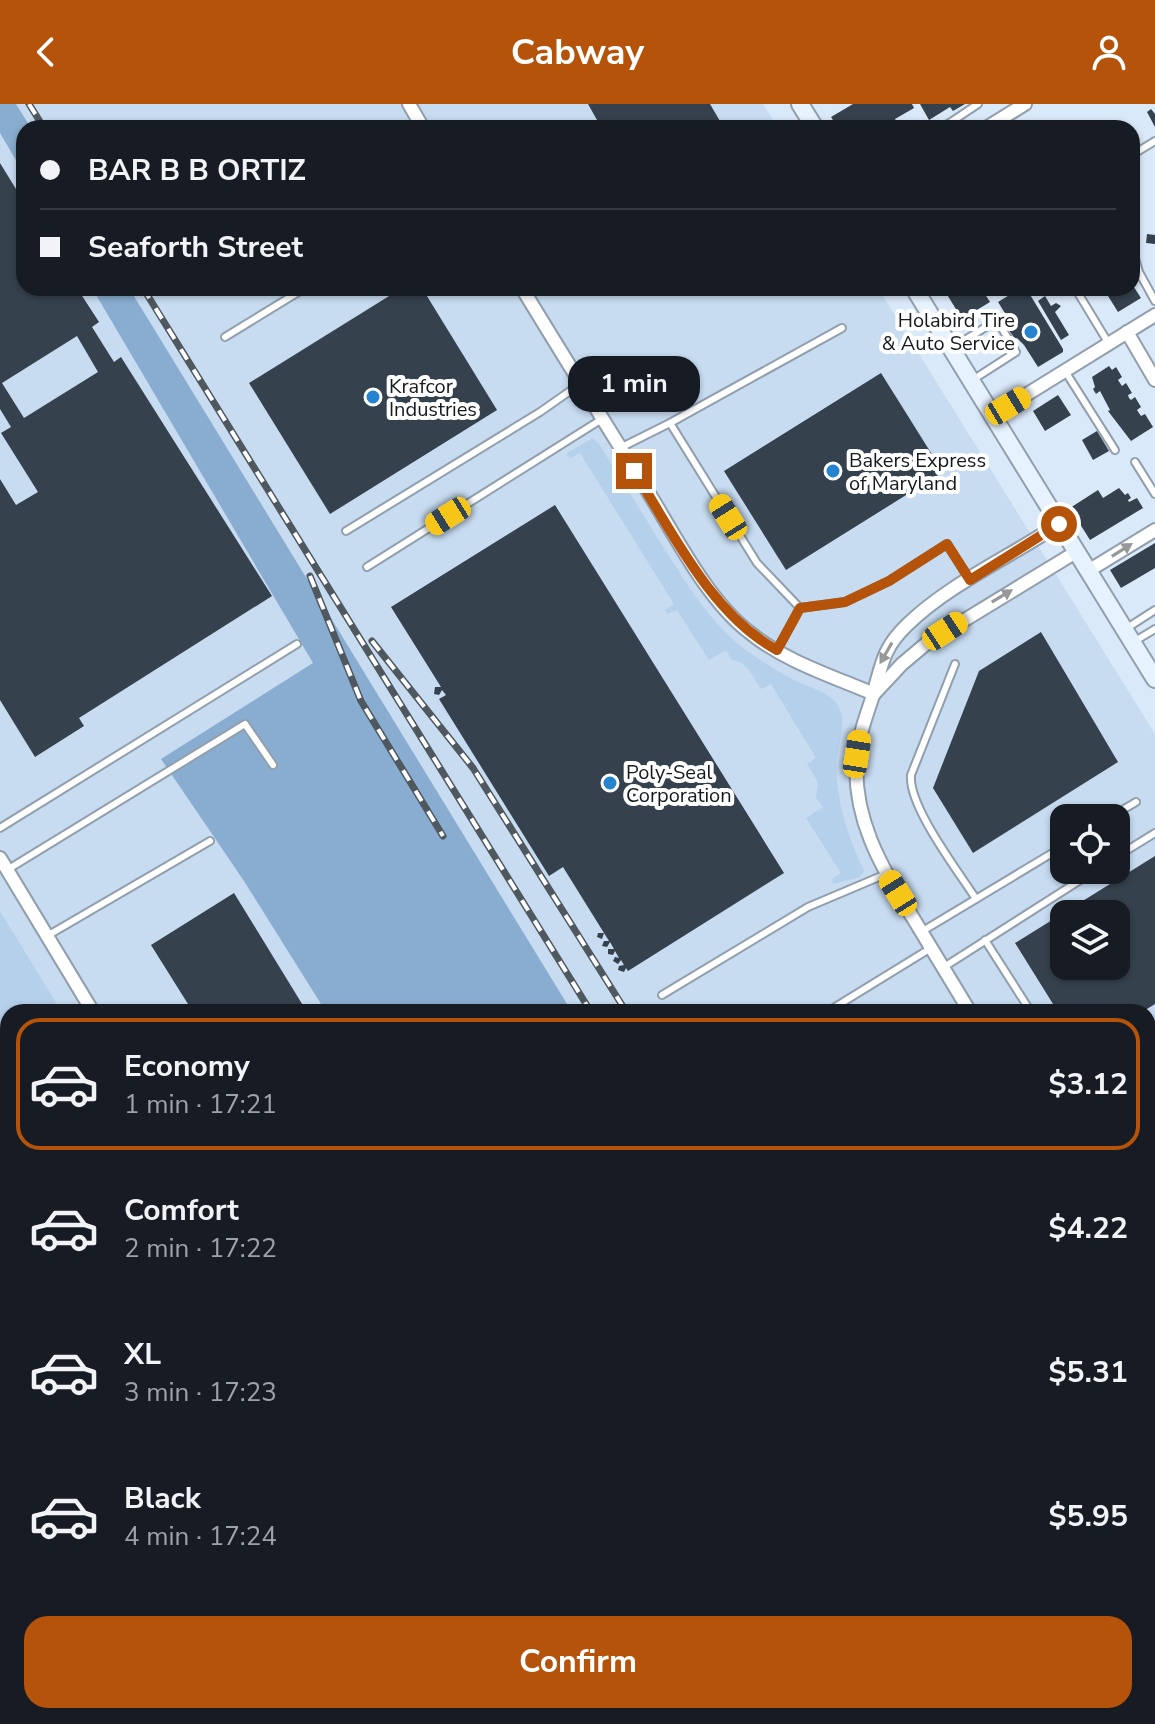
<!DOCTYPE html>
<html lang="en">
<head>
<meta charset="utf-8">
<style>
  body { margin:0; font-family:"Nunito Sans",sans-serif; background:#242831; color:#f1f3f6; height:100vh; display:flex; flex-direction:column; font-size:30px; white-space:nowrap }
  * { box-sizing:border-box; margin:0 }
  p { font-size:26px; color:#9ea1a6 }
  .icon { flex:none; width:44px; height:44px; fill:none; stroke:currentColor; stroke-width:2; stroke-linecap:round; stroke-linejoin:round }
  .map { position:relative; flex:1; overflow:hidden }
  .side { position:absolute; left:0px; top:900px; width:1156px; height:720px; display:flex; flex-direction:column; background:#171b24; border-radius:24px 24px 0 0; box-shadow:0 2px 6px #0004 }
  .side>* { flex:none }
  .top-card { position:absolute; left:16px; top:16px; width:1124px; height:176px; border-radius:24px; box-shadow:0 2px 6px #0004; display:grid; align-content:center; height:176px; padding:0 24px; background:#171b24 }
  .tools { position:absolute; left:1050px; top:700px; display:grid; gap:16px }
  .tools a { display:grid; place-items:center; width:80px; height:80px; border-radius:16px; background:#171b24; box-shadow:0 2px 6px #0004; font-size:40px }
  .end { position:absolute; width:36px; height:36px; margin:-18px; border:10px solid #b45309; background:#fff; box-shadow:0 0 0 4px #fff }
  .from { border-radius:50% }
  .bubble { position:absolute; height:56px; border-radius:24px; background:#171b24; box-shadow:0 2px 6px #0004; font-size:26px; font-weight:700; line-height:56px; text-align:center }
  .car { position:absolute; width:24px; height:48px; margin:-24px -12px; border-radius:10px; box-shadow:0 0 6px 2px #0007; background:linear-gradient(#f5c518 24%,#345 0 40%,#f5c518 0 76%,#345 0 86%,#f5c518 0) }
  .top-card b { display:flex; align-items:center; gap:28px; height:76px; font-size:30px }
  .top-card b+b { border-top:2px solid #363941 }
  .top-card i { width:20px; height:20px; background:#f1f3f6 }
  ul { padding:14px 0 0; list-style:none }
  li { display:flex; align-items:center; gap:24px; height:132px; margin:0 16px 12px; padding:0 8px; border:4px solid transparent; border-radius:24px }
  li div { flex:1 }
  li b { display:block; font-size:30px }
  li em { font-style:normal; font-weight:700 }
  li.current { border-color:#b45309 }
  li>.icon { width:72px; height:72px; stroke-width:1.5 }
  .button { display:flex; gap:16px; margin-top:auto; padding:16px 24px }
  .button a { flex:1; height:92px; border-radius:24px; background:#b45309; color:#fff; font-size:32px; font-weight:700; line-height:92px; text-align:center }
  header { display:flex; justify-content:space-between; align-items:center; height:104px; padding:0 24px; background:#b45309; color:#fff; font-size:36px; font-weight:700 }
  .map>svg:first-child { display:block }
  .built { fill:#c7dcf1; fill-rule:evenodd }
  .green { fill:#b5d0eb }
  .forest { fill:#89add0 }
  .water { fill:#7497b9 }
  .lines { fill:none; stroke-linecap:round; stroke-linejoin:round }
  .stream { stroke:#7497b9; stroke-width:4 }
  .building { fill:#35414d; fill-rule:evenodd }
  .service-casing { stroke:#919fad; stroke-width:10 }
  .minor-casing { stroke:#919fad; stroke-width:16 }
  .secondary-casing { stroke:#919fad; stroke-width:20 }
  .primary-casing { stroke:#fff; stroke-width:22 }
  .path { stroke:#707983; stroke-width:2; stroke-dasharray:4 6; stroke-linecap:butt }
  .service { stroke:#fff; stroke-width:6 }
  .minor { stroke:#fff; stroke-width:12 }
  .secondary { stroke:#e6f2fd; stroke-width:16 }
  .primary { stroke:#cde4fa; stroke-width:18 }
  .rail-casing { stroke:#4f575f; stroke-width:7 }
  .rail { stroke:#fff; stroke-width:4; stroke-dasharray:12; stroke-linecap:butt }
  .oneway { fill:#96989a }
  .route { stroke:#b45309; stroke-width:10 }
  .poi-dot { fill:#2683d0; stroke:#fff; stroke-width:3 }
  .labels { text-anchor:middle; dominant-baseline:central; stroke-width:8; stroke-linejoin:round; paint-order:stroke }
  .poi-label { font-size:20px; fill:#151a1f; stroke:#fff; text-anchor:start }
</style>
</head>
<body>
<header><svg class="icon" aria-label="back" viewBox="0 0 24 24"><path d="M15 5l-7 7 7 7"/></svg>Cabway<svg class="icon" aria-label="person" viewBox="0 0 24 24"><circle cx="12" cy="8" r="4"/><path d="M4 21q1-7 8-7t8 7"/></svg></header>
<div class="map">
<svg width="1155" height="1620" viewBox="0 0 1155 1620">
  <rect width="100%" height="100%" fill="#dae9f9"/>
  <g class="built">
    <path d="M0,0H763L778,24H24V184H878L1155,630V1562L1148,1570V908H62L0,807ZM1064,714H1116V766H1064ZM1064,810H1116V862H1064Z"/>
    <path d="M8,1069V1274L0,1243V1074Z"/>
    <path d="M62,1612H547L536,1620H63Z"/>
    <path d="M871,1612H1112L1105,1620H876Z"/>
  </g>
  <g class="green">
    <path d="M593,334L599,340C619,372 640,405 660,438C683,473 704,511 737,539C755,554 777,567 798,578C811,584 826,587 835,598C851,617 836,641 836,662C837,700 848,733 864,767L860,773L833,780L832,775L841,769L806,714L823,703L816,694L818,678L807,660L816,654L771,580L761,585C753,573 747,557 732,556L726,546L709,556L677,506L667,510L665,506L674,500L580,349L571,354L568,352L567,349Z"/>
    <path d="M0,807L62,908H8V1069L0,1074Z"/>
    <path d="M0,1243L8,1274V1612H62L63,1620H0Z"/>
    <path d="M547,1612H871L876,1620H536Z"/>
  </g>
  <g class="forest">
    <path d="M0,0H16L31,24H24V70L0,29Z"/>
    <path d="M92,184H129L572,908H326L244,777L161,655L313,559Z"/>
  </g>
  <path class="water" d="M0,1309L8,1357V1574L0,1525Z"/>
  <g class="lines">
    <path class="stream" d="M21,1612L22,1620"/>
  </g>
  <g class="building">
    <path d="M588,0H710L724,24H591L589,21L597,16Z"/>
    <path d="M853,0H912L914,4L895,15L901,24H857L853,17L838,24L831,13Z"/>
    <path d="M920,0H965L953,7L950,3L929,16Z"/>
    <path d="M1151,5L1155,10V23L1147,8Z"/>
    <path d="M0,59L24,98V184H77L99,218L92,223L114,258L121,253L272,492L79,614L84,622L35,653L0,596V375L16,401L38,388L1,329L11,323L0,305ZM77,232L98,268L24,314L2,279Z"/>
    <path d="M1147,130L1155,131V140L1146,139Z"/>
    <path d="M1132,180L1141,194L1118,208L1103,184H1132Z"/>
    <path d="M402,184H422L497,306L330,410L249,279Z"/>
    <path d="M943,184H981L990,198L962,215Z"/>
    <path d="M1021,184H1026L1063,245V248L1038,263L1024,241L1017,234L1015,235L1006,222L1011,219L998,198Z"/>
    <path d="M1045,192L1051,202L1056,199L1061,202L1055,208L1069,231L1061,236L1038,197Z"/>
    <path d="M1109,262L1112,266L1116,263L1122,273L1118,276L1122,282L1126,279L1132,289L1128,291L1129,294L1131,296L1135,293L1141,303L1137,306L1141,312L1145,310L1153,323L1131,337L1108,307L1110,306L1100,287L1096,290L1093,285L1095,283L1092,273Z"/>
    <path d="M881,269L943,368L786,466L724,367Z"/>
    <path d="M1058,291L1071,311L1045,327L1033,307Z"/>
    <path d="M1097,327L1109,347L1093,356L1082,336Z"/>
    <path d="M1119,384L1125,391L1128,389L1131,394L1128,396L1129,398L1137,394L1143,404L1090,436L1070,404L1098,386L1103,394Z"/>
    <path d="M555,401L784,769L628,867L626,864L624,868L618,866L619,862L624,861L621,856L618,860L613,857L615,853L619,854L615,847L613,851L608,850V845H614L610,838L607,843L602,842L604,837H609L604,829L602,835L597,833L598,829H604L563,763L549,772L439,595L446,591L442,586L439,591L434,590L435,583H441L391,503Z"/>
    <path d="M1155,439V464L1121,484L1110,466Z"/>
    <path d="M1041,528L1118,658L973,749L933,684L979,567Z"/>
    <path d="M1155,752V900L1142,908H1058L1015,839ZM1064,810H1116V862H1064Z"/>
    <path d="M234,789L307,908H193L151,841Z"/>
    <path d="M1155,1004V1065L1148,1054V1009Z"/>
    <path d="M1155,1251V1389L1148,1383V1259Z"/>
  </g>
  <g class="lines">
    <defs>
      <g id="service">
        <path d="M947,24L948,20L978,0"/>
        <path d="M1132,51L1155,37"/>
        <path d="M1132,144L1139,168L1155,197"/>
        <path d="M1075,184L1109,240"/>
        <path d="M225,233L305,184"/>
        <path d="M952,244L997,216L1016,248L974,275"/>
        <path d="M1065,267L1115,346"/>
        <path d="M670,319L757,459L800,504"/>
        <path d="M620,344L670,319L842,224"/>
        <path d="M1135,358L1155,390"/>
        <path d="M346,427L540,308L580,280"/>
        <path d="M367,463L602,315"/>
        <path d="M1124,526L1155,506"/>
        <path d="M1135,537L1155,525"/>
        <path d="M777,546L800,504L845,498L889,477L947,440L969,475"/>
        <path d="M955,560L911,671C908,702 958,767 976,795"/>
        <path d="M1109,714L1136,698"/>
        <path d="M0,724L297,540"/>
        <path d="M1116,753L1155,729"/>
        <path d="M7,766L245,620L273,661"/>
        <path d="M921,828L1064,742"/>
        <path d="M47,832L210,737"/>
        <path d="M985,836L1031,908"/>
        <path d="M944,863L1096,766"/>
        <path d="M662,891L808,803L886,770"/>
        <path d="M827,908L931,844"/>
        <path d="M1148,961L1155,956"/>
        <path d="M1148,1093L1155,1105"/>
        <path d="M1148,1148L1155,1149"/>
        <path d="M1148,1186L1153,1182L1155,1184"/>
        <path d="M143,1612L150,1620"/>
        <path d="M224,1612V1620"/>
      </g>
      <g id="minor">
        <path d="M409,0L423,24"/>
        <path d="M986,24L1025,0"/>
        <path d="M522,184C565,255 609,325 653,396C679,439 709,497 749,528C784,557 832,572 874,590"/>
        <path d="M1127,228L1155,276"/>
        <path d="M992,312L1155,211"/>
        <path d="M1088,467L1155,426"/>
        <path d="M874,590L902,560L927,539L1076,448"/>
        <path d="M0,754L93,908"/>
        <path d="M970,908C951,877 932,845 913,814C881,762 851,713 857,650C859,629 867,611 873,591C882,561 882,545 907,521C949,480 1010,453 1059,420"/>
        <path d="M0,1101L8,1095"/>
        <path d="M1148,1464L1155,1470"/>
        <path d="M539,1612L545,1620"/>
      </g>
      <g id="secondary">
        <path d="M800,0L815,24"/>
        <path d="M914,184L1155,575"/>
      </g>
      <g id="primary">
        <path d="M1148,1601L1155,1592"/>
        <path d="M1132,1620L1139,1612"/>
      </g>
    </defs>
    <use href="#service" class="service-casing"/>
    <use href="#minor" class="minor-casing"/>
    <use href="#secondary" class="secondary-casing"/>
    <use href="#primary" class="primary-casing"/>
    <path class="path" d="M320,1620V1612"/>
    <use href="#service" class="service"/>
    <use href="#minor" class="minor"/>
    <use href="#secondary" class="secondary"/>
    <use href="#primary" class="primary"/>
    <defs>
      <g id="rail">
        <path d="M29,0L44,24"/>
        <path d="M143,184L591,908"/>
        <path d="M310,472L361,597L443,732"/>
        <path d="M372,537L473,664L622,901"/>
        <path d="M1028,1612L1032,1620"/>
      </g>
    </defs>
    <use href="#rail" class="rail-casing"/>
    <use href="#rail" class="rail"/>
  </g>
  <defs><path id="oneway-solid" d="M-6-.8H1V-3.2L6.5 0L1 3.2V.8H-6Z" transform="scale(2)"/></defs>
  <g class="oneway">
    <use href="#oneway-solid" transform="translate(1122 446) rotate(-32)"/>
    <use href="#oneway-solid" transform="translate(1002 492) rotate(-31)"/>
    <use href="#oneway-solid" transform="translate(886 549) rotate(120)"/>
  </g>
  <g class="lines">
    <path class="route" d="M634,367C672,428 712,511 777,546L800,504L845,498L889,477L947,440L970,476L1059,420"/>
  </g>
  <g class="poi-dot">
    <circle cx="1031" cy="228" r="8"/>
    <circle cx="373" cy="293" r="8"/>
    <circle cx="833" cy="367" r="8"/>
    <circle cx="610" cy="679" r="8"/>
  </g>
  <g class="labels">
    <g class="poi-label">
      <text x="1015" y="216" text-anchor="end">Holabird Tire<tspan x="1015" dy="23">&amp; Auto Service</tspan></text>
      <text x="389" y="282">Krafcor<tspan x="389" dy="23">Industries</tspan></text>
      <text x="849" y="356">Bakers Express<tspan x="849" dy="23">of Maryland</tspan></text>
      <text x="626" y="668">Poly-Seal<tspan x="626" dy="23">Corporation</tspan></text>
    </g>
  </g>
</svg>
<div class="tools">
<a><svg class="icon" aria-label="locate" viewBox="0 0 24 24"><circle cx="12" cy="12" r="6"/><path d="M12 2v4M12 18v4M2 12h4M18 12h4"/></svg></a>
<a><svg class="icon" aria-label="layers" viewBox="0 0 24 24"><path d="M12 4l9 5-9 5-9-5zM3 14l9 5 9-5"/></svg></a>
</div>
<i class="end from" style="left:1059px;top:420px"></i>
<i class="end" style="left:634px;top:367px"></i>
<div class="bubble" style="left:568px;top:252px;width:132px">1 min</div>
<i class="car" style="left:1008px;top:302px;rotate:59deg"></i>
<i class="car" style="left:448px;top:412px;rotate:238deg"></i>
<i class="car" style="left:728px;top:413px;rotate:328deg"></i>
<i class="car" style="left:945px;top:527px;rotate:57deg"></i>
<i class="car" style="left:857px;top:650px;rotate:9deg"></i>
<i class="car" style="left:898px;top:789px;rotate:328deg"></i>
<div class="top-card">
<b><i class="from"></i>BAR B B ORTIZ</b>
<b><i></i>Seaforth Street</b>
</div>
<section class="side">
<ul>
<li class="current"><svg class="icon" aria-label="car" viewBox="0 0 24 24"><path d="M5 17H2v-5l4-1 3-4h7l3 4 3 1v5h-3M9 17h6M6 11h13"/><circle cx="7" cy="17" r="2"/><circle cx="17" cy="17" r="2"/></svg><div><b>Economy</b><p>1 min · 17:21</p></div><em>$3.12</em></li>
<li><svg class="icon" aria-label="car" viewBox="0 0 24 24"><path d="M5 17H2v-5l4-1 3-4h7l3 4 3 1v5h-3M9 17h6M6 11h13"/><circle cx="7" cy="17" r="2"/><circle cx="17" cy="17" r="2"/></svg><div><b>Comfort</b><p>2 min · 17:22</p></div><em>$4.22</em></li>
<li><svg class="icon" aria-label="car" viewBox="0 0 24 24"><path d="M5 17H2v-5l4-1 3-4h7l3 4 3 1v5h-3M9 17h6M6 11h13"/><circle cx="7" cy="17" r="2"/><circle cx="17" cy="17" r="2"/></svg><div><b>XL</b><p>3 min · 17:23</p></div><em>$5.31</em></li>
<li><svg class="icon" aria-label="car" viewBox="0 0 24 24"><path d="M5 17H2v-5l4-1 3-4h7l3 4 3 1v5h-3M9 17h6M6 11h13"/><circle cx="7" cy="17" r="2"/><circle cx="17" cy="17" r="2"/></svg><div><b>Black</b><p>4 min · 17:24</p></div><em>$5.95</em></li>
</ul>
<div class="button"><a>Confirm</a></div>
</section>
</div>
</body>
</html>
